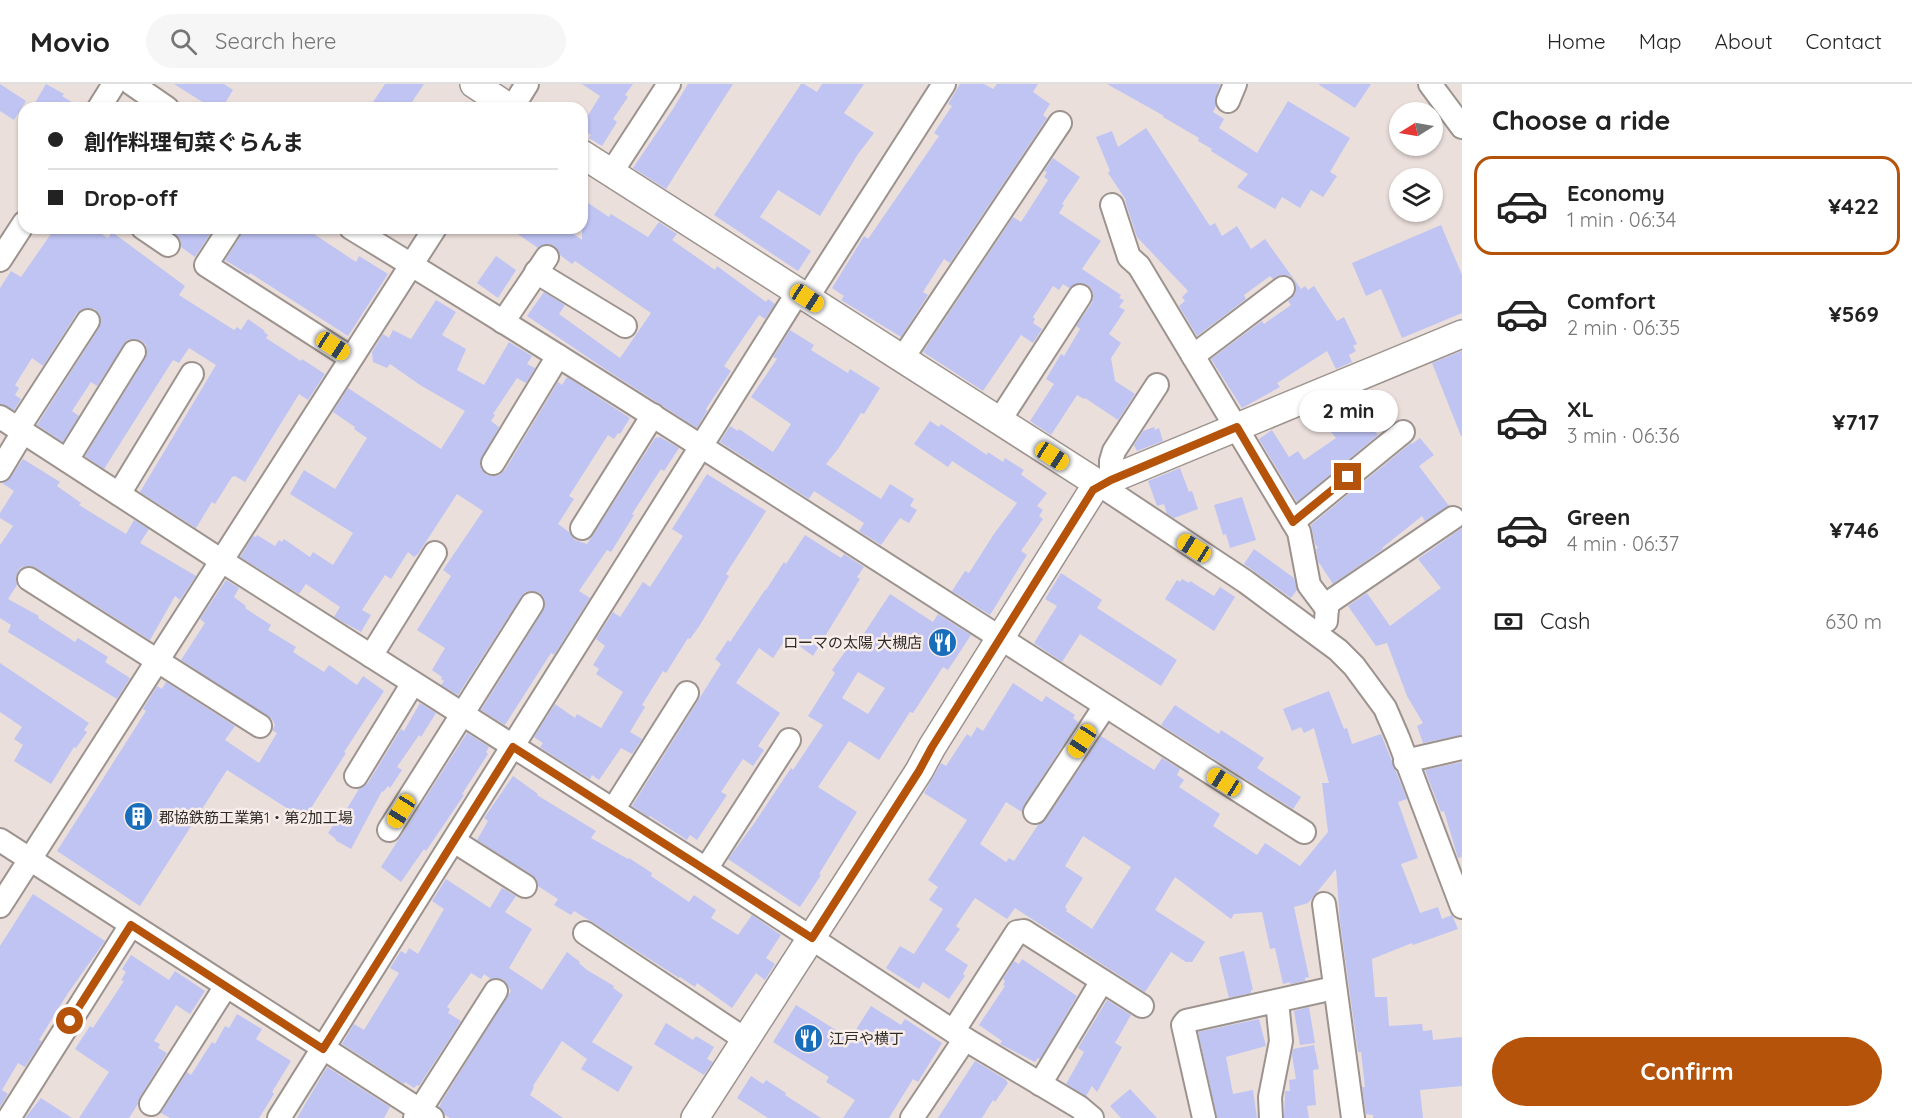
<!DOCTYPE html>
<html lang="en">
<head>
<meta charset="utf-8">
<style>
  body { margin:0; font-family:Quicksand,"Noto Sans JP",sans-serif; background:#f6f6f6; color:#222; height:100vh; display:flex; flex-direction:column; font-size:22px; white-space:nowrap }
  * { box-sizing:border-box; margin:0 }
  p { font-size:20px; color:#767676 }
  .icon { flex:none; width:33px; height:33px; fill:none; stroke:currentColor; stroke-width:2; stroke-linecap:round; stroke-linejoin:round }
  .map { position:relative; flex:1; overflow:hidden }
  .side { display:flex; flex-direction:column; background:#fff; width:450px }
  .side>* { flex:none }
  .banner { position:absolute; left:18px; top:18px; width:570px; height:132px; border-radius:18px; box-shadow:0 2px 4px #0004; display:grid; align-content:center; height:132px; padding:0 30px; background:#fff }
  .needle { width:39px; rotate:259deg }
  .tools { position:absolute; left:1389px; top:18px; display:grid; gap:12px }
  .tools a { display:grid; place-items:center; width:54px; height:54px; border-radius:50%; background:#fff; box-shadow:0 2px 4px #0004; font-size:30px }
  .end { position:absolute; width:27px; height:27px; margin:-14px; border:8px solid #b45309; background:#fff; box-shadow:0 0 0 3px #fff }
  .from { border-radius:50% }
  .bubble { position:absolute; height:42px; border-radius:21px; background:#fff; box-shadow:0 2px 4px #0004; font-size:20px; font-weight:700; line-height:42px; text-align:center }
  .car { position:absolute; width:18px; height:36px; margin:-18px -9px; border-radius:8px; box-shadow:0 0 4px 2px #0007; background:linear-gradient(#f5c518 24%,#345 0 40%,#f5c518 0 76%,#345 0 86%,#f5c518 0) }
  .banner b { display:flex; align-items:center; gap:21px; height:57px; font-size:22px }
  .banner b+b { border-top:2px solid #e0e0e0 }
  .banner i { width:15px; height:15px; background:#222 }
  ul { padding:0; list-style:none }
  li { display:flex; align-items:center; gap:18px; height:99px; margin:0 12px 9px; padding:0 18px; border:3px solid transparent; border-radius:18px }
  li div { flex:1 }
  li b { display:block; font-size:22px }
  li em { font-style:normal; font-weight:700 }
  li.selected { border-color:#b45309 }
  li>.icon { width:54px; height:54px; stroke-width:1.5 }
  h2 { padding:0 30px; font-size:27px; line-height:72px }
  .pay { display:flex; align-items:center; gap:15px; height:66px; padding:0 30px; font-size:22px }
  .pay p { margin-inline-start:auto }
  .primary-button { display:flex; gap:12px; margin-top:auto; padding:12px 30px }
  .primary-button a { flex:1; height:69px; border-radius:36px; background:#b45309; color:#fff; font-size:24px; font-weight:700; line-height:69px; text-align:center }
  header { display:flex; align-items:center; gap:36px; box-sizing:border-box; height:84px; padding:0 30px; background:#fff; border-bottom:2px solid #e0e0e0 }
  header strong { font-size:28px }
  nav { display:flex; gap:33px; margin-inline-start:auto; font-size:21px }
  .search { width:420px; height:54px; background:#f6f6f6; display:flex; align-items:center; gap:15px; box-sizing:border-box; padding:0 21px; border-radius:33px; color:#767676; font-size:22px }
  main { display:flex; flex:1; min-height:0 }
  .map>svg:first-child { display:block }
  .building { fill:#bfc4f3; fill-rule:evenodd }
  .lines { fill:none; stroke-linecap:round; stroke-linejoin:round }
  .minor-casing { stroke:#9d938e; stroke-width:26 }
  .tertiary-casing { stroke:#9d938e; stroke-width:30 }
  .minor { stroke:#fff; stroke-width:22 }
  .tertiary { stroke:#fff; stroke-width:27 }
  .route { stroke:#b45309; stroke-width:8 }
  .labels { text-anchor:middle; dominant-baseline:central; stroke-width:5; stroke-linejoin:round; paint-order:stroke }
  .poi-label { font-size:15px; fill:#2e2a28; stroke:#f8ede8; text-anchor:start }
</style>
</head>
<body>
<header>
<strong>Movio</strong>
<div class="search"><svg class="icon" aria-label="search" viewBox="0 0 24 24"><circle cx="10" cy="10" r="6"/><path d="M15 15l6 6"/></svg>Search here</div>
<nav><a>Home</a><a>Map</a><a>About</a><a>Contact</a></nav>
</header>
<main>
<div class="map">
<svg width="1462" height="1034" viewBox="0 0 1462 1034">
  <rect width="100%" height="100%" fill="#ebdfdb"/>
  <g class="building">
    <path d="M0,0L26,17L14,36L0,27Z"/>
    <path d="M46,0L64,10L62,12L81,24H32Z"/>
    <path d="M174,0H224L233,6L222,24H212Z"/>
    <path d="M385,0H424L408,24H369Z"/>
    <path d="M582,0H633L625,11L628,13L613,35L617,38L602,62L589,54L591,51L582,45V41L600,12Z"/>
    <path d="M688,0H733L666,105L633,84L673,25Z"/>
    <path d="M801,0H804L817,8L822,0H864L844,29L874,49L858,70L820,132L778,106L760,133L811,167L798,187L714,131Z"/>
    <path d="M960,0H984L993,5L997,0H1038L1033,8L1050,20L1043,31L1047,34L1037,49L950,179L944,175L923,208L928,211L901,253L841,216L844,212L832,204L864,152L868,155L939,52L934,49L952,22L948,20Z"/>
    <path d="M1107,0H1220L1216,12V22L1213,28L1224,35L1219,44L1257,69L1288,17L1350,54L1330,88L1337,92L1323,113L1311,106L1300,124L1282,113L1275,125L1237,103L1248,90L1211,67L1212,65L1198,57L1199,54L1163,33L1164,32Z"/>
    <path d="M1318,0H1371L1355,24Z"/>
    <path d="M1146,44L1210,142L1215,139L1222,152L1237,142L1251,165L1265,155L1301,205L1305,202L1308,206L1314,202L1337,237L1344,233L1357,260L1353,262L1356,267L1349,271L1352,278L1336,285L1327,267L1277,299L1280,303L1242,324L1211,275L1262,237L1264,240L1291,221L1288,217L1295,210L1296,202L1293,195L1288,191H1281L1273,195L1270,192L1244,211L1246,215L1197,252L1179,222L1185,217L1182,213L1188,207L1137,153L1125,117L1126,116L1108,89L1110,87L1096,53L1112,47L1118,63Z"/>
    <path d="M1053,74L1080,93L1062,120L1064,121L1059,129L1101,157L1082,185L1121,211L1119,214L1124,216L1119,223L1125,226L1109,250L1121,259L1111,274L1115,297L1135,310L1118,336L1085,314L1084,315L1077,311L1051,351L1030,337L1054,300L1046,295L1061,270L1064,272L1080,245L1076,242L1092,219L1093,213L1092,206L1088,201L1080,199L1069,204L1063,200L1059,206L1053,202L1033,233L1035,235L1033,239L1042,245L1033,259L1021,251L983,307L923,268L1013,133L1021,138L1048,96L1044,93L1047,88L1044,87Z"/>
    <path d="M582,115L609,133L611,130L648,153L659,138L677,150L672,156L715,186L717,182L766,218L768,215L775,220L765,235L759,231L724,282L731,287L706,325L707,327L697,344L605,285L527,232L544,208L565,221L559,230L620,274L651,229L575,177L572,180L560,171L554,162L547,160L538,164L509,144H565L582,156Z"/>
    <path d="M1441,141L1462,191V229L1402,254L1381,205L1366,212L1352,179Z"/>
    <path d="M55,144H92L108,154L112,148L185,202L179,211L234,246L237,243L241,246L248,235L265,247L264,248L268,251L266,254L301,277L302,275L325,290L308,316L299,310L245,398L235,392L232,393L215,420L212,418L196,444L140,408L216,281L189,264L179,279L173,276L104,385L85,372L145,275L147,268L146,261L142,257L135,255L127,256L97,302L91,298L72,327L79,332L63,358L37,341L99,244L101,238L100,231L95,225L89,224L82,225L77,229L43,282L32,274L15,301L19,304L15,311L21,315L14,326L0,320V204L11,187L21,193Z"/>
    <path d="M167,144H214L195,173L181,163L180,155Z"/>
    <path d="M243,144H305L356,178L359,172L388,190L348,252L250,189L249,191L225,176L241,151Z"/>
    <path d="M496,172L516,186L498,214L477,199Z"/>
    <path d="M436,216L456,228L442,251L466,265L457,286L484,301L509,258L532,272L527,280L535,284L526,299L517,294L493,330L495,331L491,337L499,343L480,378L481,385L487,391L493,392L499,391L505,386L558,298L562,301L567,293L630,334L620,350L618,349L614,355L608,351L569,412L574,415L558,440L569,448L575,456L587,460L593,451L655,354L660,353L679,364L664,387L661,385L632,430L634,431L611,468L607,466L579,507L590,514L554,571L551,569L505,641L481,626L543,527L545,520L544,514L540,509L532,507L525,508L521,513L458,611L441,601L444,597L441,595L442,593L432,586L445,564L417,546L451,492L443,486L483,427L457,410L418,470L414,473L408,468L391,495L385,491L362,526L371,531L361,548L334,533L340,523L306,500L299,510L240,473L253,452L256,453L257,451L275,462L279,456L282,458L284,455L310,473L313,468L333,481L353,449L290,410L304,386L335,405L367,354L354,345L355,343L333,328L348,304L441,365L465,327L420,301L390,280L387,284L373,278L372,268L383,250L389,254L393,246L411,255Z"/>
    <path d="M790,246L814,261L811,266L848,289L850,285L880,304L864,330L861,329L838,365L826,380L881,415L890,400L914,415L910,422L917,426L909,439L900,434L881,461L859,447L864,439L814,407L809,415L720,358L730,342L738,347L739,345L773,368L791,340L751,313L777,275L773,273Z"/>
    <path d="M1462,267V352H1461L1432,279Z"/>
    <path d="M1352,320L1378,351L1297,418L1259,355L1272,346L1289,373L1298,367L1304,376L1336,354L1325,341L1331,336L1329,334L1345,321L1347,324Z"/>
    <path d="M930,337L939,343L941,340L987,371L988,368L1003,378L1005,374L1024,386L1021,390L1023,392L1047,409L1037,422L1043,426L1039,432L1043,435L1021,467L1027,471L990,531L952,507L965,487L969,489L994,450L1017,419L952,377L948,383L914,360Z"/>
    <path d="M1154,343L1155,346L1159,344L1163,357L1137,367L1134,361L1143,347Z"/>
    <path d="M1420,354L1434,371L1419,382L1449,422L1425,437L1422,432L1382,464L1383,465L1333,500L1318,477L1316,465L1318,464L1315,460L1311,441L1411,359L1412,360Z"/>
    <path d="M23,375L60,398L57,402L81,419L79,421L126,450L134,436L149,445L140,459L196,492L180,516L175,512L150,556L36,484L29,482L22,483L18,487L16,494L17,501L8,515L39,532L38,534L75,558L78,554L108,573L105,578L130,594L117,615L8,548L11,541L0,534V461L13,442L0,434V429L14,407L2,399L11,393Z"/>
    <path d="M1180,384L1189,408L1192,407L1198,425L1174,434L1167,430L1164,420L1157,422L1148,397Z"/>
    <path d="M707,390L766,427L726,490L729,492L700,541L690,555L688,554L666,589L663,587L642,621L645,623L630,648L642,655L632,670L621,664L599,696L592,691L590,695L544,666L540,663L543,659L534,653L555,620L575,634L577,630L601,644L623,608L596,590L599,585L593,581L605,562L596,555L613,528L620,533L643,498L650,503L683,452L672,445Z"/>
    <path d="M1242,413L1256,456L1230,464L1226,450L1223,451L1214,421Z"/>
    <path d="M1462,444V651L1423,659L1417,642L1423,639L1407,612L1387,559L1376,562L1348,522L1367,509L1390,542L1441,504L1418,475Z"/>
    <path d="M805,451L841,474L844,470L864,483L857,493L860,495L813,572L787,553L773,574L759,564L736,599L780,629L758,662L764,666L753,682L743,675L721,708L727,711L697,756L690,751L687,756L650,732L649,733L632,722L721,580L715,575L728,556L730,558L765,506H766L784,478L786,480Z"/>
    <path d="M1254,465L1294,494L1297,506L1291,514L1244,480Z"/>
    <path d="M1061,489L1102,516L1097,524L1177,576L1161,602L1080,550L1062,578L1034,559L1057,522L1045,515Z"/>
    <path d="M1182,495L1189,499L1190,497L1214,512L1220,503L1235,513L1214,547L1165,515L1177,496L1180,498Z"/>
    <path d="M226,496L239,504L234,513L246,522L245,524L271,541L268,546L296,563L293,568L324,588L329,581L357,601L363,592L384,607L344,668L346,669L304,735L227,686L140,822L57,767L146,627L143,625L157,602L162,605L166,598L235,642L225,656L259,679L277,649L272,646L275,641L272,635L181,576L205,539L200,535Z"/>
    <path d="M890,510L933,538L938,530L971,551L948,586L943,583L913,629L910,628L879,676L849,657L818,703L857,728L819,790L821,791L800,823L728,775L753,741L791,684L793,686L823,641L808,632L835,589L832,586L857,551L861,554ZM858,588L885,604L868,630L842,614Z"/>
    <path d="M0,579L89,639L84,646L87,648L76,664L74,663L51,700L14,677L23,661L14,655L22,643L0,628Z"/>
    <path d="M1013,599L1042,618L1046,612L1075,631L1073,634L1078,638L1024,721L1022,728L1006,718L980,760L1006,778L1009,774L1014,777L1038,741L1046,735L1101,652L1154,686L1162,674L1180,685L1177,691L1184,696L1179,703L1220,730L1213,742L1257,771L1265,759L1300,782L1328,748L1322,699H1329L1314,644L1304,649L1301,643L1292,647L1283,625L1329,607L1344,645L1347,644L1352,660L1381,650L1407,715L1398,718L1418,774L1401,780L1420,829L1438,823L1442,835L1452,831L1458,845L1413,861L1412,859L1372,875L1375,913H1387L1389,942L1422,940L1423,947L1432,946L1433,956L1462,953V1002L1420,1006L1423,1034H1373V1031L1366,1030L1362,1003H1365L1361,968H1358L1340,838L1336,785L1308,819L1294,823L1309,893L1305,894V897L1290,900V898L1283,900L1275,864L1270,865L1262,828L1234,830L1231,835L1175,793L1155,826L1205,858L1192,878H1186L1171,868L1145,908L1015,824L1007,835L975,814L956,842L960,845L945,866L968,881L963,890L965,892L949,915L923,898L919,905L886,884L900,862L914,870L943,825L929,816L938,803L928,796L967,736L924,709L941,679L946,682L967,650L971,653L977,643L983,647ZM1083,752L1131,783L1092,845L1066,827L1067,825L1065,823L1083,794L1065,782Z"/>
    <path d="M420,619L436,629L421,653L419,651L397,683L402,686L390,704L388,702L383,708L382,707L351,765L335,756L336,755L328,749L343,727L345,728L359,705L368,699L401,645L404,647Z"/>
    <path d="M1175,621L1219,650L1221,646L1264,674L1257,684L1301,713L1293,725L1161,641Z"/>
    <path d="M467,649L489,663L486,668L488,670L462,710L464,711L426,767L424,765L401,798L381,783Z"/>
    <path d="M1462,678V773L1458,774L1444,727L1441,728L1425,686Z"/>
    <path d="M513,692L538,710L537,711L596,747L591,754L628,775L629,774L652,789L651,792L689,818L694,811L716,826L711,834L738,851L752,831L781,851L766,874L775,880L765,896L756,889L732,924L697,899L695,903L680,893L679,894L592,838L574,827L571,831L554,821L558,815L538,802L537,796L532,791L477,756L488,737L484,734Z"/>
    <path d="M446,795L490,824L502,804L516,812L505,828L532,845L509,884L542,906L567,868L580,878L579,879L587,886L614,902L613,904L623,911L592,958L633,983L618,1008L581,985L587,975L562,957L533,1002L534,1003L530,1011L563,1034H450L445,1031L439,1023L442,1017L511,907L504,896L497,894L491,895L484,890L481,895L471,889L447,923L450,925L448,929L461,937L419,1002L417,1001L414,1004L405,998L404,1000L342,960L354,940L364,946L399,889L390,884L401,867L406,870L409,864L418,870L444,825L432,817Z"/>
    <path d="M33,810L105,857L68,909L39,956L42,957L25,983L18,979L2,1006L8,1010L0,1023V862Z"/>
    <path d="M1244,867L1253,906H1251V909L1229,914L1219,873Z"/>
    <path d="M131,871L169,896L175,887L205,907L190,930L176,921L154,957L160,960L158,964L167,969L140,1013L138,1020L129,1034H79L109,988L75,965L90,942L93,944L124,897L121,896L126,888L122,885Z"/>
    <path d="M1022,875L1077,912L1040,975L1038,974L1035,978L1000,960L1002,957L979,941L1005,902L1003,901L1005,897L1003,895L1014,877L1019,880Z"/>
    <path d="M1107,916L1131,931L1115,959L1122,963L1097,1008L1092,1002L1086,1012L1066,1000L1084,968L1078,964Z"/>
    <path d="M796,921L850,955L871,922L901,941L905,935L942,959L918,998L913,995L889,1034H843L855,1016L826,998L829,993L773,958Z"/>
    <path d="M1309,923L1315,959L1300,961L1294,927Z"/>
    <path d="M237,930L262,945L256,955L291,977L272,1008L274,1010L259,1034H170L161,1029L187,988L191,991L212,958L215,960L225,942L229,944Z"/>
    <path d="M1259,935L1266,962L1226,973L1233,1010L1253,1006L1257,1034H1217L1198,948Z"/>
    <path d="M666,939L693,956L696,952L714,963L707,975L713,978L704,991L654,960Z"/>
    <path d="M1314,961L1319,985L1313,986L1316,1021L1307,1022L1309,1034H1284L1285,1007H1290L1289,996L1296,995L1292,971L1293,965Z"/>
    <path d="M975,977L1005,995L1008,999L995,1018L993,1016L982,1034H938Z"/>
    <path d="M327,983L390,1023L384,1034H297Z"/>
    <path d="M751,992L763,1000L766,996L786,1009L785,1011L821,1034H768L737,1014Z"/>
    <path d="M1130,1005L1157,1034H1121L1110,1022Z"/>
    <path d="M41,1014L72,1034H25Z"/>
  </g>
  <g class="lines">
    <defs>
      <g id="minor">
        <path d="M132,0L167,24"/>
        <path d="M1430,0L1462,43"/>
        <path d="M1228,17L1235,0"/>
        <path d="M99,24L114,0"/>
        <path d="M512,24L527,0"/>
        <path d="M611,89L669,0"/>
        <path d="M1112,121L1129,173L1139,182L1299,448L1309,501L1327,525"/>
        <path d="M143,144L168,161"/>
        <path d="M230,144L206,181L351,274"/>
        <path d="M351,144C672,339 986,547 1304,748"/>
        <path d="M0,176L24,139"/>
        <path d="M536,188L625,242"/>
        <path d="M807,214L944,0"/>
        <path d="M503,238L547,173"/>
        <path d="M1193,272L1283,204"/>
        <path d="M902,275L1060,39"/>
        <path d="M0,333L222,477L706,785L965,955L1079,1023L1092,1034"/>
        <path d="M999,337L1080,212"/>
        <path d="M18,345L88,237"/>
        <path d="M67,376L134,268"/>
        <path d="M493,379L558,272"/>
        <path d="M0,386L23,348"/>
        <path d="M1111,396V377L1114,367L1157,301"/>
        <path d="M1100,401L1246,498L1338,566L1354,582L1385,624L1398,654L1462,823"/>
        <path d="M119,410L192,290"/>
        <path d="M1293,438L1403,348"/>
        <path d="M582,444L653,331"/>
        <path d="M29,495L260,642"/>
        <path d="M1326,537L1327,522L1331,517L1453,434"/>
        <path d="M371,572L435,469"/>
        <path d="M1405,677L1462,664"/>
        <path d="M356,692L413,599"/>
        <path d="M613,726L687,609"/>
        <path d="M1035,728L1105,622"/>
        <path d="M389,746L532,520"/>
        <path d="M0,756L432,1034"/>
        <path d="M454,757L525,802"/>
        <path d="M706,785L789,656"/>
        <path d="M1324,820L1353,1034"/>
        <path d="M0,822L435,144"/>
        <path d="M585,849L746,956"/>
        <path d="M954,946L1017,848L1024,847L1142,922"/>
        <path d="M1040,1000L1102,897"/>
        <path d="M151,1020L226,902"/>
        <path d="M9,1034L131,841"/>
        <path d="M279,1034L798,208"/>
        <path d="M415,1034L496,907"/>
        <path d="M912,1034L965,955"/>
        <path d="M1204,1034L1183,941L1186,937L1334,904"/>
        <path d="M1271,1034L1270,1013L1281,957L1277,917"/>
      </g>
      <g id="tertiary">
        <path d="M474,0L510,24"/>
        <path d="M582,70L1100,401"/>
        <path d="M695,1034L919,687L932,663L1093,406L1100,401L1114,394L1462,250"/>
      </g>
    </defs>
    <use href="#minor" class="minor-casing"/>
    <use href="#tertiary" class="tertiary-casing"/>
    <use href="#minor" class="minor"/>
    <use href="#tertiary" class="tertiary"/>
  </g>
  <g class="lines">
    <path class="route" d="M70,937L131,841L323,965L513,663L812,854L919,687L932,663L1093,406L1111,396L1237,343L1293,438L1348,393"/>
  </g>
  <defs>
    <symbol id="restaurant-disc" viewBox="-11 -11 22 22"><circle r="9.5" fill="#196ebc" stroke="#f8ede8"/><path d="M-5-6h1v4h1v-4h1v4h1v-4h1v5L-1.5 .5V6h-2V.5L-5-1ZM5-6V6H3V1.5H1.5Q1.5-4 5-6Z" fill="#fff"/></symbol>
    <symbol id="building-disc" viewBox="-11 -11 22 22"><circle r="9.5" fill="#196ebc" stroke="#f8ede8"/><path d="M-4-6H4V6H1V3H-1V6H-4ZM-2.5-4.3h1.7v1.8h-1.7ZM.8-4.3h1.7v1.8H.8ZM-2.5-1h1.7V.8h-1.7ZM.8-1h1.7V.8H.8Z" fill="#fff"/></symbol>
  </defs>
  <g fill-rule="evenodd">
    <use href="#restaurant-disc" x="926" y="542" width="33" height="33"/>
    <use href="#building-disc" x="122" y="716" width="33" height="33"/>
    <use href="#restaurant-disc" x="792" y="938" width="33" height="33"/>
  </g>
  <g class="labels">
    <g class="poi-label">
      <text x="922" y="558" text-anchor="end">ローマの太陽 大槻店</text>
      <text x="159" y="733">郡協鉄筋工業第1・第2加工場</text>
      <text x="829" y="954">江戸や横丁</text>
    </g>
  </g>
</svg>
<div class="tools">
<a><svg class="needle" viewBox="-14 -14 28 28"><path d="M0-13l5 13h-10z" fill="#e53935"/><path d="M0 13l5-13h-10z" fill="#767676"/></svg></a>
<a><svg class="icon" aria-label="layers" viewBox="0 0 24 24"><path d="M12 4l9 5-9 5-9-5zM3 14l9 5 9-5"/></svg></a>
</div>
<i class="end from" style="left:70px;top:937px"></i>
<i class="end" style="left:1348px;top:393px"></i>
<div class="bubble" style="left:1299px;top:306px;width:99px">2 min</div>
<i class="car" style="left:807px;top:214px;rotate:123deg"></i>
<i class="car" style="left:333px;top:262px;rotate:123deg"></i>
<i class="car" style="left:1052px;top:372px;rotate:123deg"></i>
<i class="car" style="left:1194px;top:464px;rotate:302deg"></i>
<i class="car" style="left:1082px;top:657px;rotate:213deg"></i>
<i class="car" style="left:1224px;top:698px;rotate:302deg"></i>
<i class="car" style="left:401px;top:727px;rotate:212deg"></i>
<div class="banner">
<b><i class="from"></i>創作料理旬菜ぐらんま</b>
<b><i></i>Drop-off</b>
</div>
</div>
<section class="side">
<h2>Choose a ride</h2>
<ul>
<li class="selected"><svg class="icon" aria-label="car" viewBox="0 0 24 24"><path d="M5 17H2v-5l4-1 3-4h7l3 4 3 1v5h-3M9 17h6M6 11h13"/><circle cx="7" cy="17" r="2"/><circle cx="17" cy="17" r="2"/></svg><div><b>Economy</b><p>1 min · 06:34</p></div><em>¥422</em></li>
<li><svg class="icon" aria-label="car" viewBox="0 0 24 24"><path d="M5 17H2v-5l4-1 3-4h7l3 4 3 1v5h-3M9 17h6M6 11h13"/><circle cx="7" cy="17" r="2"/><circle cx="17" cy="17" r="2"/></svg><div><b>Comfort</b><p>2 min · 06:35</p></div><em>¥569</em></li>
<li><svg class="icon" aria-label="car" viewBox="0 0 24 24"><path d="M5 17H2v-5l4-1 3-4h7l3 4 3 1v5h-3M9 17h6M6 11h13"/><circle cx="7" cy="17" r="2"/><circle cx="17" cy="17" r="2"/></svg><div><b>XL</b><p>3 min · 06:36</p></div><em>¥717</em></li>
<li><svg class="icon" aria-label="car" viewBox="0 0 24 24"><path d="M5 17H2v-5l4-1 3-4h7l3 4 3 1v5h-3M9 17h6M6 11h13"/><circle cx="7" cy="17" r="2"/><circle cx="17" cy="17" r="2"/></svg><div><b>Green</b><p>4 min · 06:37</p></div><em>¥746</em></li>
</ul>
<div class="pay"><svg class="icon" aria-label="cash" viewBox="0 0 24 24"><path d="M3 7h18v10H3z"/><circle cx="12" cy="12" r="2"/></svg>Cash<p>630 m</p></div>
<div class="primary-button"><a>Confirm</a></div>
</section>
</main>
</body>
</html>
